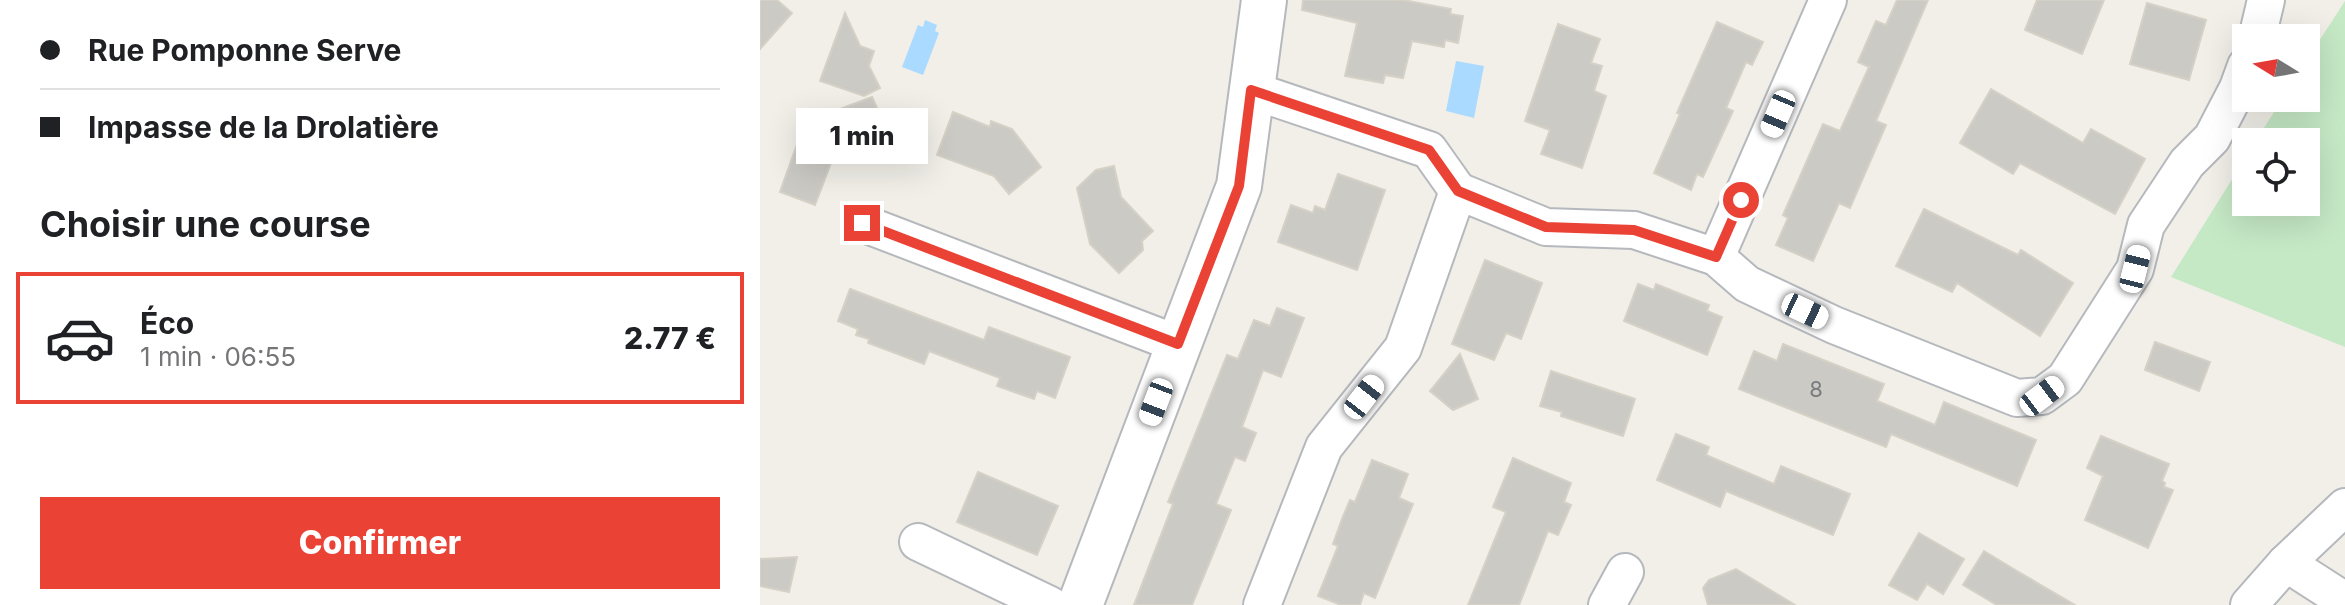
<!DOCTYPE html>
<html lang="fr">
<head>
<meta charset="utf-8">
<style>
  body { margin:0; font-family:Inter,sans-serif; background:#f6f6f6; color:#202124; height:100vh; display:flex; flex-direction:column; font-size:30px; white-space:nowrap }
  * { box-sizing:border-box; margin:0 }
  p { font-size:26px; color:#757577 }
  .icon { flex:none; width:44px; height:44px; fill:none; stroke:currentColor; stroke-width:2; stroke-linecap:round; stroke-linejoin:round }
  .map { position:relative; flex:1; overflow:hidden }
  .side { display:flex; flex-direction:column; background:#fff; width:760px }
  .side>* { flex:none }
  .guide { display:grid; align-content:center; height:176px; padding:0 40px; background:#fff }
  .needle { width:52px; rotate:281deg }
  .buttons { position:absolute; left:1472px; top:24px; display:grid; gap:16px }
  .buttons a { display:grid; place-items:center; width:88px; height:88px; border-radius:0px; background:#fff; box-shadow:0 8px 32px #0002; font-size:40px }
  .end { position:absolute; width:36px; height:36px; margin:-18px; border:10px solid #ea4335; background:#fff; box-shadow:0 0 0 4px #fff }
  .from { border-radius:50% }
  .bubble { position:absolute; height:56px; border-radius:0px; background:#fff; box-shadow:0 8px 32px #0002; font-size:26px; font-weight:800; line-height:56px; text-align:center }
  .car { position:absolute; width:24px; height:48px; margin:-24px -12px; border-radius:10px; box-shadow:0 0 6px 2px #0007; background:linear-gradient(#fff 24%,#345 0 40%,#fff 0 76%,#345 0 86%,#fff 0) }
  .guide b { display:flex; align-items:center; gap:28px; height:76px; font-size:30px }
  .guide b+b { border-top:2px solid #e0e0e0 }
  .guide i { width:20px; height:20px; background:#202124 }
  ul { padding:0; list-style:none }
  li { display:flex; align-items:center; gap:24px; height:132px; margin:0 16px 12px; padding:0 24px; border:4px solid transparent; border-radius:0px }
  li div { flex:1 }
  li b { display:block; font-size:30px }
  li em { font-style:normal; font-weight:800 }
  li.current { border-color:#ea4335 }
  li>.icon { width:72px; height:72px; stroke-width:1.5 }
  h2 { padding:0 40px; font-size:36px; line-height:96px }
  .primary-button { display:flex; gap:16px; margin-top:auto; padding:16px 40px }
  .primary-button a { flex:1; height:92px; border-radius:0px; background:#ea4335; color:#fff; font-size:32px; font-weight:800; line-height:92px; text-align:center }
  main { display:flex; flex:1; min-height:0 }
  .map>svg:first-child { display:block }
  .green { fill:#c5e8c5 }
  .water { fill:#aadaff }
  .building { fill:#cccac5; stroke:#d6d1c6; stroke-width:2 }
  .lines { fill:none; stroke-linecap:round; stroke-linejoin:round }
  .minor-casing { stroke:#b5b8bc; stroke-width:40 }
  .tertiary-casing { stroke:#b5b8bc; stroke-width:48 }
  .minor { stroke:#fff; stroke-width:36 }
  .tertiary { stroke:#fff; stroke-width:44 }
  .route { stroke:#ea4335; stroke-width:10 }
  .labels { text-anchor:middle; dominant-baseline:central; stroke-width:8; stroke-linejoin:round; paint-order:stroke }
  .number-label { font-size:22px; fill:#7a7d7f }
</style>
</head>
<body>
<main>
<section class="side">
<div class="guide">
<b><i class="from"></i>Rue Pomponne Serve</b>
<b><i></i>Impasse de la Drolatière</b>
</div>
<h2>Choisir une course</h2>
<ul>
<li class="current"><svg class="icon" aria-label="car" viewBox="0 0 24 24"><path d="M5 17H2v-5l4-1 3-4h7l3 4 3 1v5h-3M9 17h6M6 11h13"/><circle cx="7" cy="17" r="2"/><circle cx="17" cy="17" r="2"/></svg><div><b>Éco</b><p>1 min · 06:55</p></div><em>2.77 €</em></li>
</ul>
<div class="primary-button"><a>Confirmer</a></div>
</section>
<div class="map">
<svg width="1585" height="605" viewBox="0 0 1585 605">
  <rect width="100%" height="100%" fill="#f1efe8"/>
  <path class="green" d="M1585,1V347L1411,277L1486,157V202H1546V142H1495L1523,98H1546V61Z"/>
  <g class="water">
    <path d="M165,20L177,25L175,31L179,33L163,75L142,67L158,25L163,27Z"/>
    <path d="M696,61L724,66L714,118L686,111Z"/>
  </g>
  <g class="building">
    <path d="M0,0H17L32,13L0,49Z"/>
    <path d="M543,0H643L691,9L690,14L703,16L698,43L685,40L684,47L652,41L643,78L625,75L623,83L585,76L597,23L542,10Z"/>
    <path d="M1137,0H1168L1116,121L1126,125L1090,208L1079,203L1053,261L1016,245L1028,218L1023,215L1063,124L1080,131L1109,67L1098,62L1116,21L1126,25Z"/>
    <path d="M1277,0H1344L1322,54L1265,30Z"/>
    <path d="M1387,3L1446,20L1429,80L1370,64Z"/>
    <path d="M85,13L100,46L114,51L109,66L120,88L104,96L60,81Z"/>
    <path d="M957,22L1003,42L992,65L986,62L966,108L973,111L943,177L937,174L931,190L894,173L920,114L917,113Z"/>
    <path d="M798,24L840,39L831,63L842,66L834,91L846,96L822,168L781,154L790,130L765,121Z"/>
    <path d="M1231,89L1323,143L1331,129L1385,159L1355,214L1260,163L1253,174L1200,143Z"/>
    <path d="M112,97L129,134L111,143L87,134L77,159L71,163L55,205L20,192L45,122Z"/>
    <path d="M193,112L230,127L231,121L252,129L281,167L249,194L234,176L177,155Z"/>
    <path d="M354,166L361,197L393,231L382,241L383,250L359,273L330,244L317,188L336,170Z"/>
    <path d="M578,174L625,190L597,270L518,242L531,205L553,213L555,206L565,210Z"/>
    <path d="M1164,209L1258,255L1261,250L1313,283L1280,336L1197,283L1192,292L1136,266Z"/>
    <path d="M725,260L782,283L761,339L746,333L734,360L692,344Z"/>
    <path d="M878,284L894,290L896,284L923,295L949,305L947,311L962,317L947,355L864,321Z"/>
    <path d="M90,289L224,340L229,327L310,357L295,398L277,391L274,399L237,386L240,378L169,351L164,364L108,343L109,339L96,335L98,329L78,321Z"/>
    <path d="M517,308L544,318L521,377L503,370L482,427L496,433L485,461L475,457L456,504L471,510L432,605H374L413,504L408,502L467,355L478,359L494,320L510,326Z"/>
    <path d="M1395,342L1450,362L1439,391L1385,370Z"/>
    <path d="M1023,344L1124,384L1117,401L1175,425L1184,402L1276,440L1257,486L1131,434L1126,447L979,389L994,351L1017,361Z"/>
    <path d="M700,354L718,399L693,410L670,391Z"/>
    <path d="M791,371L875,399L863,436L801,416L802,412L780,406Z"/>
    <path d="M916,434L949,447L946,455L1014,484L1021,466L1090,494L1073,535L966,491L960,507L897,480Z"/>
    <path d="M1341,436L1409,464L1402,481L1405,483L1404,487L1413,490L1388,548L1325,520L1343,476L1327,468Z"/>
    <path d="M753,458L811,483L804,502L811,505L798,535L788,531L759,605H708L746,512L733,507Z"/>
    <path d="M612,460L648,474L639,498L653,504L615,598L604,593L600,605H581L558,596L578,546L573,544L582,519L590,500L595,502Z"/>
    <path d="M218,472L298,506L277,555L197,522Z"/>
    <path d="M1159,533L1204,559L1183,594L1167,584L1157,600L1129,585Z"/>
    <path d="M1224,551L1257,571L1315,605H1237L1203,585Z"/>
    <path d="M37,557L29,592L0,586V559Z"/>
    <path d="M976,569L1035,605H948L943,588L949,580Z"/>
  </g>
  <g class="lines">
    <defs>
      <g id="minor">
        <path d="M1497,38L1506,0"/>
        <path d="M491,90L669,150L698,191L786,227L874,230L956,257L987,284L1074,325L1257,398L1282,396L1305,379L1375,269L1386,225L1427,163L1452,138L1478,88L1486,66"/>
        <path d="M102,223L418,344"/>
        <path d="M956,257L1068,0"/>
        <path d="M158,542L290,605"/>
        <path d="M1526,563L1585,601"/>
        <path d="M502,605L564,447L643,348L698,191"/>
        <path d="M847,605L865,572"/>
        <path d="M1489,605L1526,563L1585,507"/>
      </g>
      <path id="tertiary" d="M320,605L479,186L504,0"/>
    </defs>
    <use href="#minor" class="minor-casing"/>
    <use href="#tertiary" class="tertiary-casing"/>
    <use href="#minor" class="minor"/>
    <use href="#tertiary" class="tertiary"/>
  </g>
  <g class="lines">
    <path class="route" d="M102,223L418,344L479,186L491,90L669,150L698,191L786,227L874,230L956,257L981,200"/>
  </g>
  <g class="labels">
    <g class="number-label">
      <text x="1056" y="389">8</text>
    </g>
  </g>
</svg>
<div class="buttons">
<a><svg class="needle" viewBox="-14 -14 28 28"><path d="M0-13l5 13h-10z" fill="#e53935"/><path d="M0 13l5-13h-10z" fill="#757577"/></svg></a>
<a><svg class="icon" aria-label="locate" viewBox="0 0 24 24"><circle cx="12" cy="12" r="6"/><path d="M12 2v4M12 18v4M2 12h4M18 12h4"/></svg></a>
</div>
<i class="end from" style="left:981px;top:200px"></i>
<i class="end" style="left:102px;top:223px"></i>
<div class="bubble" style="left:36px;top:108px;width:132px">1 min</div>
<i class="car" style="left:1018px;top:114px;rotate:203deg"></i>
<i class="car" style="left:1375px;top:269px;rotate:14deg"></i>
<i class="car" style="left:1045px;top:311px;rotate:115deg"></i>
<i class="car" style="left:1282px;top:396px;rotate:53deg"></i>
<i class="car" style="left:604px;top:397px;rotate:38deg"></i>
<i class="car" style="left:396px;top:402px;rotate:201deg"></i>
</div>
</main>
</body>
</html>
